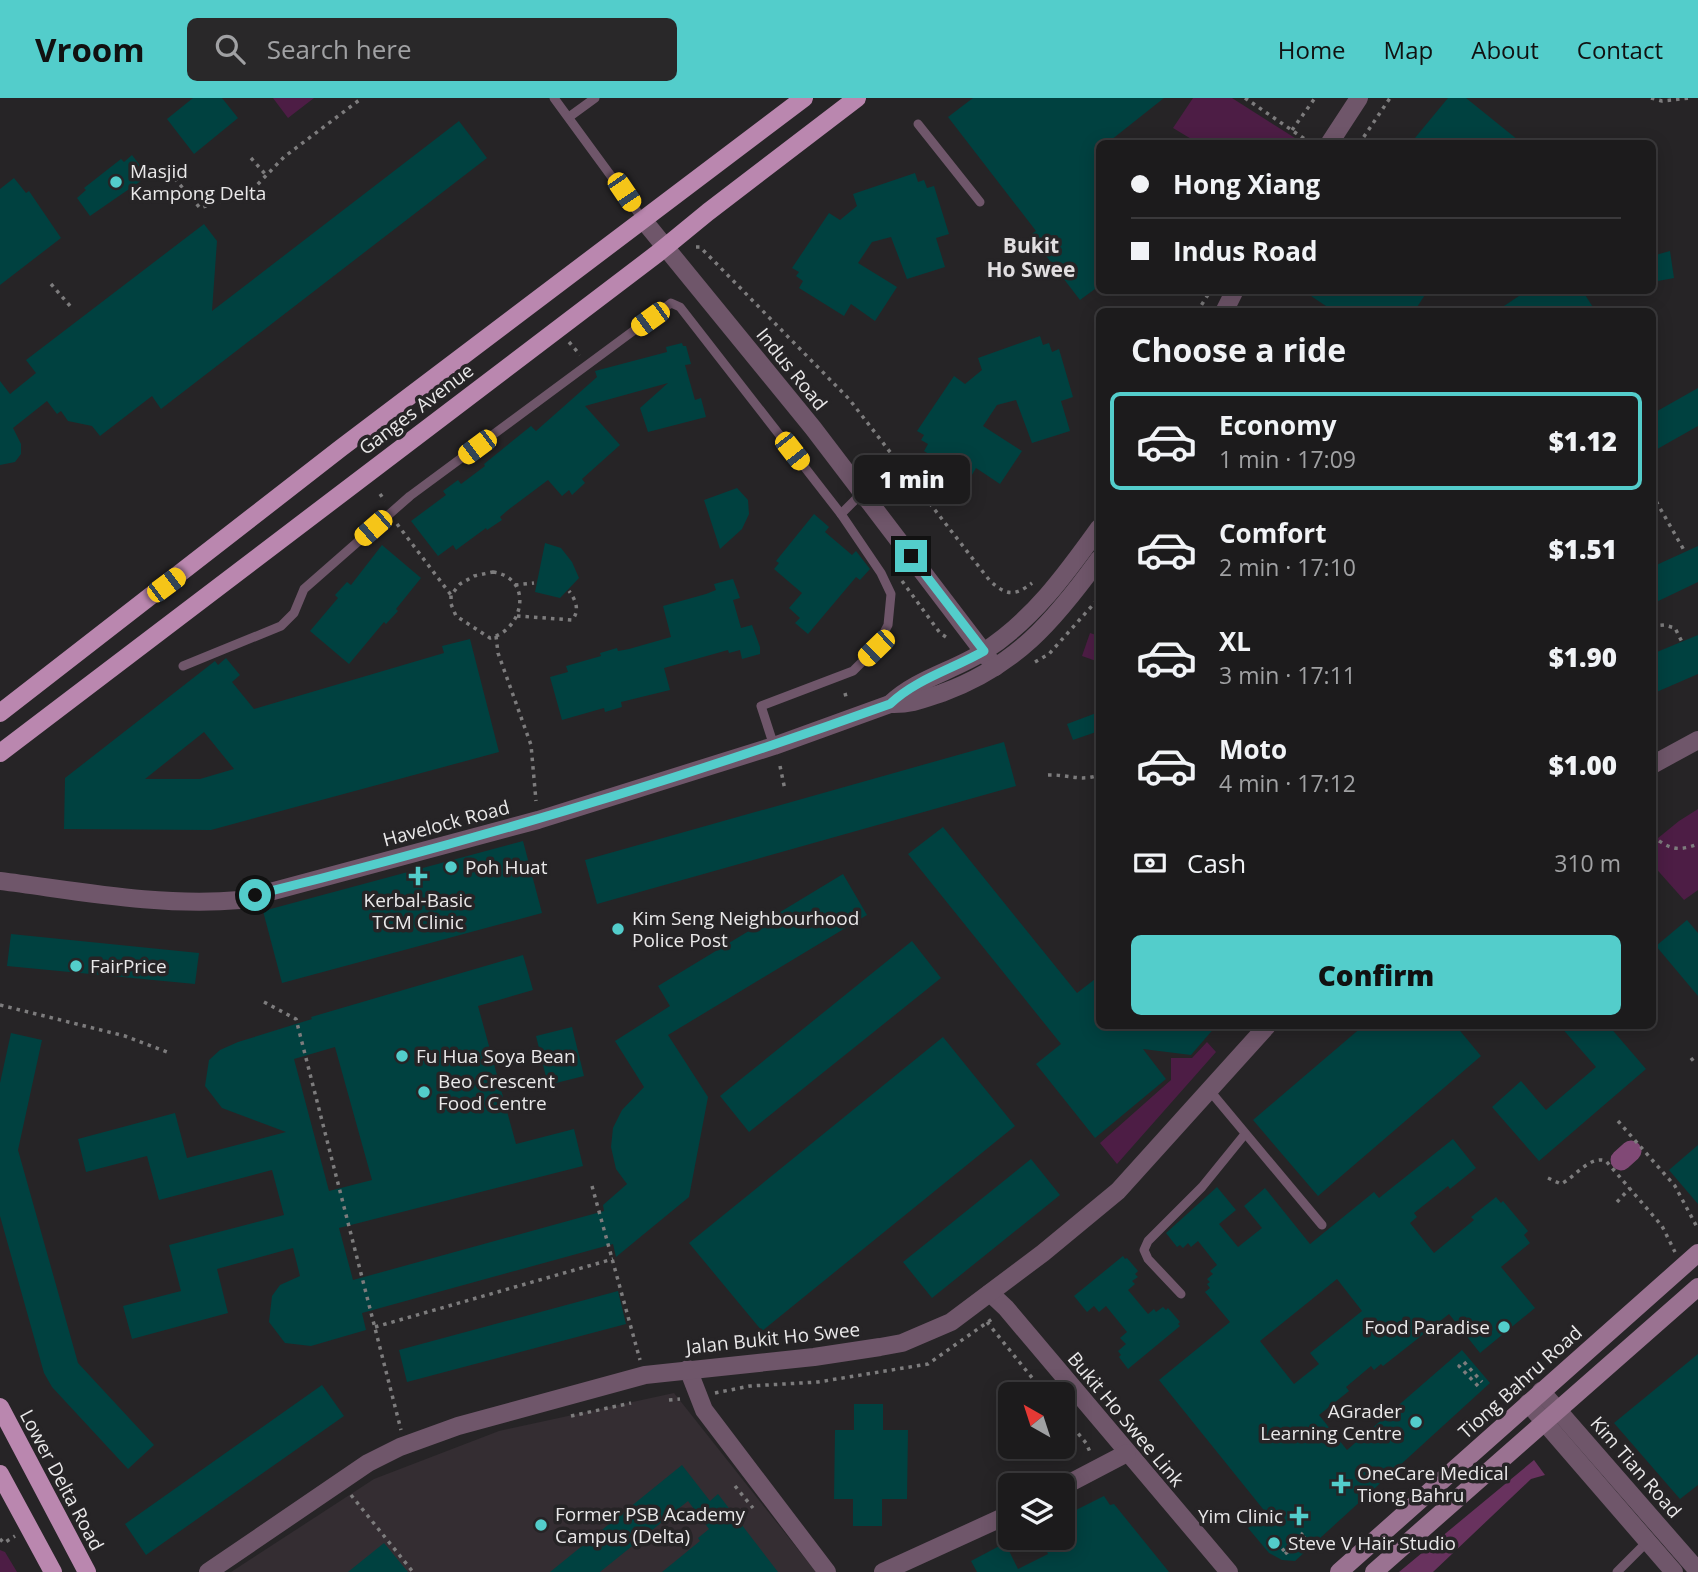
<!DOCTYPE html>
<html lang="en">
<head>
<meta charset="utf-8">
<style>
  body { margin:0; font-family:"Open Sans",sans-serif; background:#292829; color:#f1f3f6; height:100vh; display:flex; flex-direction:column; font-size:26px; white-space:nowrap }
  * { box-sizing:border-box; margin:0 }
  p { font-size:23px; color:#a0a1a3 }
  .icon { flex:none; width:38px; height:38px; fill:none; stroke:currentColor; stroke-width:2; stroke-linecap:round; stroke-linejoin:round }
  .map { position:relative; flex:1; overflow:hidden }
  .details { position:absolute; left:1096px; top:210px; width:560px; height:721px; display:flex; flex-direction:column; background:#1c1b1c; border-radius:10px; box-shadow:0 4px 18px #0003,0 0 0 2px #3a393b }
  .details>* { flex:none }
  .hud { position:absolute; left:1096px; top:42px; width:560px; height:154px; border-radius:10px; box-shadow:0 4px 18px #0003,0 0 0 2px #3a393b; display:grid; align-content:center; height:154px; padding:0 35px; background:#1c1b1c }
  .needle { width:46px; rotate:321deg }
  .controls { position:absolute; left:998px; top:1284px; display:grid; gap:14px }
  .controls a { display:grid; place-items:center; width:77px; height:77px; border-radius:10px; background:#1c1b1c; box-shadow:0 4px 18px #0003,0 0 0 2px #3a393b; font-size:35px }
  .end { position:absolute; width:32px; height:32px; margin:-16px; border:9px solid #53cdcb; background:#111; box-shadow:0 0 0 4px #111 }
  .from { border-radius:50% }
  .bubble { position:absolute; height:49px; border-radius:10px; background:#1c1b1c; box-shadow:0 4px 18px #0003,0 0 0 2px #3a393b; font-size:23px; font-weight:800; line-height:49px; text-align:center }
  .car { position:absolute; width:21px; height:42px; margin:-21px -10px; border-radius:9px; box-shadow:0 0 5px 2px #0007; background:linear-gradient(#f5c518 24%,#345 0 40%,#f5c518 0 76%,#345 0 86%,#f5c518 0) }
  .hud b { display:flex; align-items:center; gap:24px; height:66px; font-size:26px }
  .hud b+b { border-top:2px solid #3a393b }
  .hud i { width:18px; height:18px; background:#f1f3f6 }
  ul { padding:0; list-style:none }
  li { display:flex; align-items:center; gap:21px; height:98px; margin:0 14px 10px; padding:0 21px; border:4px solid transparent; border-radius:10px }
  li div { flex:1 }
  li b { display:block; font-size:26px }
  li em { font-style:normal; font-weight:800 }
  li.selected { border-color:#53cdcb }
  li>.icon { width:63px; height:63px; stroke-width:1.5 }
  h2 { padding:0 35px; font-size:32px; line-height:84px }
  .pay { display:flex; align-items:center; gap:18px; height:77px; padding:0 35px; font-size:26px }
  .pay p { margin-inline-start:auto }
  .cta { display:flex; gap:14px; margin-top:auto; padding:14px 35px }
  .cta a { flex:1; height:80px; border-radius:10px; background:#53cdcb; color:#111; font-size:28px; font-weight:800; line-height:80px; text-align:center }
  header { display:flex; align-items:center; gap:42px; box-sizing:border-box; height:98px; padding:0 35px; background:#53cdcb; color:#111 }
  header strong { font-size:33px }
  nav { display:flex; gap:38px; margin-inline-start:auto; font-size:24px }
  .search { width:490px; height:63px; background:#292829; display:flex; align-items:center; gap:18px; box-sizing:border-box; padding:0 24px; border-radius:10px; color:#a0a1a3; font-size:26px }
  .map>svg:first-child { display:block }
  .built { fill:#342d32 }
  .green { fill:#4d1d45 }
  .forest { fill:#68325e }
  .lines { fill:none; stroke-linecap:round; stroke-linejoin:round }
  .canal { stroke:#814976; stroke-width:21 }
  .building { fill:#004140; fill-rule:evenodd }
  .path { stroke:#7d7c7d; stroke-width:3.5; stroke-dasharray:3.5 5; stroke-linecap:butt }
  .lane { stroke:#6f566a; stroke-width:9 }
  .street { stroke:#6f566a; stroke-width:18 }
  .secondary { stroke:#9a7291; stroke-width:18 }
  .primary { stroke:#ba87af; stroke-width:18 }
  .route { stroke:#53cdcb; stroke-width:9 }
  .poi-dot { fill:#53cdcb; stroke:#262426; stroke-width:2.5 }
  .labels { text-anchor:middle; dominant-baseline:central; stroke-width:7; stroke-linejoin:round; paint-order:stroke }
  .poi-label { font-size:19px; fill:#e9e8e9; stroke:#262426; text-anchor:start }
  .street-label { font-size:19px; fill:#e9e8e9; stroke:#262426 }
  .neighbourhood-label { font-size:21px; font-weight:bold; fill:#e1dee0; stroke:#262426 }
</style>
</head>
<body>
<header>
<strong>Vroom</strong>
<div class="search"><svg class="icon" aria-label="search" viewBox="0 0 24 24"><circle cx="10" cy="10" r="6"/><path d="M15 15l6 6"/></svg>Search here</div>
<nav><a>Home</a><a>Map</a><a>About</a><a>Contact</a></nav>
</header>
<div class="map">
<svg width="1698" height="1474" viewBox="0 0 1698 1474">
  <rect width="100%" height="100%" fill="#262426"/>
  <path class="built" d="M674,1295L816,1474H231L374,1381L499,1333Z"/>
  <g class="green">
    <path d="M273,0H314L288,20Z"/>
    <path d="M1193,0H1232L1295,40L1291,45H1198L1173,30Z"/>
    <path d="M1090,535L1099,538V564L1082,558Z"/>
    <path d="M1698,711V792L1684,802L1652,766V745L1679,723Z"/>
    <path d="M1207,944L1216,954L1117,1066L1100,1045L1171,982V960H1192Z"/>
    <path d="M0,1452L5,1454L17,1474H0Z"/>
  </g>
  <path class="forest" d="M1534,1362L1545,1377L1531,1381L1433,1474H1399Z"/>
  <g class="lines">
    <path class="canal" d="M1621,1062L1631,1053"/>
  </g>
  <g class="building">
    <path d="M193,0H222L238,20L194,56L167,21Z"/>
    <path d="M973,0H1164L1106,46H1099V51L1096,53L1099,58V188L1080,202L1030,137L1036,133L948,19Z"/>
    <path d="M1448,0H1466L1523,46H1410Z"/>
    <path d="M459,23L487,60L161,311L152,298L100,338L92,328L68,323L61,313L57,316L47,303L13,330L21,346V356L15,364L0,367V283L10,296L36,275L26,262L204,126L217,143L212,213Z"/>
    <path d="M132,57L148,78L90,118L77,100L86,92L84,90L121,61L124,64Z"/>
    <path d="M915,75L918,84L924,82L927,90L934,88L949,136L936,140L945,169L907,181L891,139L872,144L858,165L897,189L875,223L851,206L844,218L799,190L803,183L796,178L799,174L792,170L829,115L840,122L857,108L853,96Z"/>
    <path d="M14,80L26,95L29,93L61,140L0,187V91Z"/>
    <path d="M1670,153L1674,180L1658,183V180L1652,181V158Z"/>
    <path d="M1302,192H1428L1414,214H1335Z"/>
    <path d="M1528,192H1582L1596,214H1495Z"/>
    <path d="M1040,238L1043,247L1049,245L1052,254L1059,251L1073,299L1061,303L1070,333L1032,345L1016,302L997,307L983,328L1022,353L1000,386L976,370L969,382L924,353L928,346L921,342L924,337L917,333L954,278L965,286L982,272L978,260Z"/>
    <path d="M682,245L683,248H686L691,266L685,267L695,302L701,300L706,319L648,334L640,310L668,285L585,308L620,347L582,381L585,385L572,397L569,392L562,398L548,382L508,412L500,419L502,422L487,432L486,430L456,452L453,447L438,458L411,423L446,397L443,393L458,382L461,386L485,368L484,366L531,328L536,333L597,279L595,273L667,254L666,249Z"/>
    <path d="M1698,290V328L1652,354V316Z"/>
    <path d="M737,390L748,402L749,416L742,431L720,451L704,402Z"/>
    <path d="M814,416L829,429L825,434L852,457L856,453L870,471L860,482L856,479L808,536L795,525L800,520L789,510L802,495L774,471L779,465L776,463Z"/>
    <path d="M545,445L561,450L572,464L579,480L560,500L535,494Z"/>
    <path d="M382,447L421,480L396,511L398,513L386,526L384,524L349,566L310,533L338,500L335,497L347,484L351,487Z"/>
    <path d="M1698,448V484L1652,506V469Z"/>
    <path d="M733,481L740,500L733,502L741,530L752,527L760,549V556L742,561L740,552L729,555L728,552L664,570L670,592L621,604L622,609L605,614L604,610L562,622L550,579L568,574L566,568L601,558L600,555L617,550L618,553L629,551L671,539L663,508L706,496L716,492L714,486Z"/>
    <path d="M1698,537V576L1652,596V556Z"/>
    <path d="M470,541L499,654L211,732L64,731L65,680L215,563L218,567L226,560L240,577L232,584L254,611L444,555L442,548ZM204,634L234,671L200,681H145Z"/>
    <path d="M1099,614V633L1073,642L1067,626Z"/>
    <path d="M1004,644L1016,688L597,806L585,762Z"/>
    <path d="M943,729L1077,895L1099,878V928H1216L1191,957L1143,951L1166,981L1095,1040L1036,966L1061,946L908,756Z"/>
    <path d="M523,743L542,815L282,885L263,813Z"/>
    <path d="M843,776L867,817L668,937L708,999L689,1099L616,1159L613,1146L362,1215L366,1232L311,1248L285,1245L269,1224L272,1198L280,1187L300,1178L293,1150L217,1171L228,1215L132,1241L123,1208L181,1193L169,1147L284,1117L272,1072L159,1102L147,1058L86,1074L78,1041L175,1015L187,1060L286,1034L222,1010L205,988L209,962L220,952L238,944L312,921L311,919L523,857L533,892L478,908L516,1046L574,1031L583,1068L339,1130L353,1182L604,1113L603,1107L627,1086L616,1071L611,1049L613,1030L622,1012L644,989L615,943L670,908L658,888ZM335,949L372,1082L329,1093L294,961Z"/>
    <path d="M1687,822L1698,835V898L1656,848Z"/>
    <path d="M11,836L199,855L195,886L7,868Z"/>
    <path d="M912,843L941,880L749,1034L720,998Z"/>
    <path d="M1363,928H1456L1481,958L1318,1098L1253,1022Z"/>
    <path d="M1560,928H1609L1646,971L1539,1063L1492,1009L1521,983L1546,1012L1596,969Z"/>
    <path d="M572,929L584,978L548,987L536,938Z"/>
    <path d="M11,935L42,942L18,1052L78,1265L154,1347L128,1371L52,1289L44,1275L0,1118V985Z"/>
    <path d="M943,939L1015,1028L762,1233L689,1145Z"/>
    <path d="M1453,1041L1476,1070L1450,1091L1448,1088L1414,1115L1417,1119L1410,1125L1434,1155L1474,1122L1471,1119L1496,1099L1501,1105L1503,1103L1528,1133L1524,1137L1530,1145L1501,1169L1535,1210L1480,1255L1449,1216L1383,1268L1381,1266L1374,1272L1371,1268L1346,1289L1349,1293L1319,1317L1347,1352L1462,1252L1490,1285L1295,1463L1282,1462L1269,1455L1248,1430L1267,1416L1159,1282L1230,1224L1205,1194L1210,1190L1207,1186L1210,1184L1207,1181L1213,1176L1210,1173L1217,1167L1198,1143L1191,1149L1188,1145L1183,1150L1180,1147L1177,1149L1166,1135L1217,1089L1236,1112L1219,1126L1238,1149L1262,1130L1244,1108L1265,1090L1310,1146L1374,1094L1379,1100ZM1337,1181L1362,1213L1310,1255L1319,1266L1294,1286L1260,1243Z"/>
    <path d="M1698,1047V1106L1669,1072Z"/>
    <path d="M1031,1061L1060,1097L932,1200L903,1164Z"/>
    <path d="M1123,1158L1125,1161L1127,1160L1138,1173L1135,1176L1138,1179L1132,1183L1135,1186L1128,1192L1148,1216L1154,1211L1156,1214L1163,1209L1166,1212L1168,1210L1180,1224L1178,1226L1180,1228L1128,1271L1119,1259L1121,1257L1118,1253L1126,1246L1120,1240L1127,1234L1106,1208L1099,1214L1094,1208L1087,1214L1074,1198Z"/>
    <path d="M618,1193L626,1226L407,1284L399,1252Z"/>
    <path d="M1698,1256V1387L1680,1401L1614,1325Z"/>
    <path d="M322,1287L344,1318L146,1457L125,1426Z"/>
    <path d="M854,1306H883V1332H908L907,1401H882V1428H853V1401H834L835,1332H854Z"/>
    <path d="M682,1367L710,1403L718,1396L778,1474H662L700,1443L698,1440L709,1431L688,1403L600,1474H550Z"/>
    <path d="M1104,1398L1110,1407L1114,1406L1169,1474H977L971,1463L1005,1445L1018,1471L1048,1456L1041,1440H1062V1419Z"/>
    <path d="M384,1445L408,1474H348Z"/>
  </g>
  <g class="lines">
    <g class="path">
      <path d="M1245,0L1309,44L1307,46"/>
      <path d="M1651,0L1662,3L1690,0"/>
      <path d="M1292,32L1315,0"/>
      <path d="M1359,46L1390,0"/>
      <path d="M251,60L266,77"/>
      <path d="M169,74L200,110L245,95L256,88L284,59L362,0"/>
      <path d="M696,149H700L708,157L849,301L990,483C1006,497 1014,499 1032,485"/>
      <path d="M51,186L71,209"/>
      <path d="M1197,214L1211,192"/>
      <path d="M569,244L580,257"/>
      <path d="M380,396L385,403"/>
      <path d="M1652,396L1685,454"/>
      <path d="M397,426L451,497"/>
      <path d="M493,474C534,480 524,532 490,540L456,518L451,506V497L460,486L474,478Z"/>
      <path d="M902,483L940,535L949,541"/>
      <path d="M515,487L534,485"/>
      <path d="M517,518L572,522C580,513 576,502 569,493"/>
      <path d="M1652,528L1664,527L1675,530L1682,544"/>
      <path d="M496,538L498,555L531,647L536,703"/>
      <path d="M1035,564L1049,556L1099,500"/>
      <path d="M845,595L847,603"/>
      <path d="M780,668L785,692"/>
      <path d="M1048,677C1066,676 1081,684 1099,677"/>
      <path d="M1652,738C1670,751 1677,754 1698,746"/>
      <path d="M264,904L296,921L401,1332"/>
      <path d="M0,907L125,938L167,954"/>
      <path d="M1691,960L1695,965"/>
      <path d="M1618,1023L1675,1088L1698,1131"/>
      <path d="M1548,1080L1561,1086C1575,1079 1590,1057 1606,1063L1662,1128L1675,1154"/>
      <path d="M592,1088L640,1262"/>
      <path d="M1617,1104L1630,1090"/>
      <path d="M987,1224L1046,1297"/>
      <path d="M375,1229L613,1161"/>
      <path d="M815,1243V1233"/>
      <path d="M1478,1288L1459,1268L1464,1264L1482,1284"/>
      <path d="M715,1295L750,1288L818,1284L928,1266L992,1221"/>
      <path d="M669,1302L680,1301"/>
      <path d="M1062,1316L1086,1345L1090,1354"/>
      <path d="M571,1318L631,1305"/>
      <path d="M735,1388L753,1410"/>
      <path d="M1033,1388L1046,1381"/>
      <path d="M351,1397L413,1474"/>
      <path d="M0,1441L4,1445L15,1438"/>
      <path d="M1282,1453L1303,1435"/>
      <path d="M1285,1456L1306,1439"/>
    </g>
    <g class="lane">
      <path d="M554,0L644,123"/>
      <path d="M569,19L595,0"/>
      <path d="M918,26L980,104"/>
      <path d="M841,416L862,395"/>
      <path d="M183,568L281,528L294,515L304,491L410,398L671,205L680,209L841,416L881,475L891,496L888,527L876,550L853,573L761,608L774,648"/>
      <path d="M1210,993L1322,1127"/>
      <path d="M1181,1196L1148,1161L1144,1152L1148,1143L1202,1089L1245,1036"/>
      <path d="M1617,1474L1650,1441"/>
    </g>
    <g class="street">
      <path d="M1329,46L1359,0"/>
      <path d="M644,123L813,330L995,569"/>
      <path d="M1224,214L1235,192"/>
      <path d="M890,606C916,581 953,573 983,554C1032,523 1066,476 1099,430"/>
      <path d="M1652,667L1698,642"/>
      <path d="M0,783C79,793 160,809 240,802L538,722L774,648L890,606C910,607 924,601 942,595C1016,568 1054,523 1099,461"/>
      <path d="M990,1195L1006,1210L1229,1474"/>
      <path d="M688,1271L704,1312L827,1474"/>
      <path d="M1541,1293L1698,1473"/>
      <path d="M1528,1305L1674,1474"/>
      <path d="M1062,1389L1127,1355"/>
      <path d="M208,1474L368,1365L400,1349L458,1328L645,1277L814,1259L880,1249L902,1245L951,1224L1043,1155L1118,1093L1267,928"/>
      <path d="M883,1474L1010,1416"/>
    </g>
    <g class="secondary">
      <path d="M1339,1474L1698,1155"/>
      <path d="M1374,1474L1698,1189"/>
    </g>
    <g class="primary">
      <path d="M0,615L341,350L804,0"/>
      <path d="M0,655L658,155L708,114L857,0"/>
      <path d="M0,1309L87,1474"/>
      <path d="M0,1376L53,1474"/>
    </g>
  </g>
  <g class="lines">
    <path class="route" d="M255,797C470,744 682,681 890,606C916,581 953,571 984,553L911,458"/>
  </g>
  <g class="poi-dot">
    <circle cx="116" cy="84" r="7"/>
    <circle cx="451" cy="769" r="7"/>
    <path d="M414.5 767.5h7v7h7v7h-7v7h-7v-7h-7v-7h7z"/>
    <circle cx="618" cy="831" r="7"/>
    <circle cx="76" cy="868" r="7"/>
    <circle cx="402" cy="958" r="7"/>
    <circle cx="424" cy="994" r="7"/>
    <circle cx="1504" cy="1229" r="7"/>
    <circle cx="1416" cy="1324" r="7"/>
    <path d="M1337.5 1375.5h7v7h7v7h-7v7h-7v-7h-7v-7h7z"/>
    <path d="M1295.5 1407.5h7v7h7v7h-7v7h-7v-7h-7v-7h7z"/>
    <circle cx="541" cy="1427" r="7"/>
    <circle cx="1274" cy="1445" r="7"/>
  </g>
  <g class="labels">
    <g class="poi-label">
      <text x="130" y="73">Masjid<tspan x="130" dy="22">Kampong Delta</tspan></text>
      <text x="465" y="769">Poh Huat</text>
      <text x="418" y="802" text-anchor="middle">Kerbal-Basic<tspan x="418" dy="22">TCM Clinic</tspan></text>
      <text x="632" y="820">Kim Seng Neighbourhood<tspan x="632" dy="22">Police Post</tspan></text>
      <text x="90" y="868">FairPrice</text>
      <text x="416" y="958">Fu Hua Soya Bean</text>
      <text x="438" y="983">Beo Crescent<tspan x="438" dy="22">Food Centre</tspan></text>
      <text x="1490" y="1229" text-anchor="end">Food Paradise</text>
      <text x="1402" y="1313" text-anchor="end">AGrader<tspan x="1402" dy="22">Learning Centre</tspan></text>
      <text x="1357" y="1375">OneCare Medical<tspan x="1357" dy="22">Tiong Bahru</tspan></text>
      <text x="555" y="1416">Former PSB Academy<tspan x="555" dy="22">Campus (Delta)</tspan></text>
      <text x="1283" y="1418" text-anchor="end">Yim Clinic</text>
      <text x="1288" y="1445">Steve V Hair Studio</text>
    </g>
    <g class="street-label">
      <text transform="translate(792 271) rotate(51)">Indus Road</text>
      <text transform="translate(416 311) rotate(-37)">Ganges Avenue</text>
      <text transform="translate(446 725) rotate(-15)">Havelock Road</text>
      <text transform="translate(773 1240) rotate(-6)">Jalan Bukit Ho Swee</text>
      <text transform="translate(1520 1284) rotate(-42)">Tiong Bahru Road</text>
      <text transform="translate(1126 1321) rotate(50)">Bukit Ho Swee Link</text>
      <text transform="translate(1636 1369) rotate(49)">Kim Tian Road</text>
      <text transform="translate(62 1382) rotate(62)">Lower Delta Road</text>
    </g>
    <g class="neighbourhood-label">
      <text x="1031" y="147">Bukit<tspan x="1031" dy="24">Ho Swee</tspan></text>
    </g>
  </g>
</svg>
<div class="controls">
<a><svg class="needle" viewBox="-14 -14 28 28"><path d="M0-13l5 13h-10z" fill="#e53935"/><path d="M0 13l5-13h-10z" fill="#a0a1a3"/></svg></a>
<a><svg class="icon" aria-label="layers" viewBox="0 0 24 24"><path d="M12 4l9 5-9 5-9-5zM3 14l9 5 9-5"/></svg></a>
</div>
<i class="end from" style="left:255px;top:797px"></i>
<i class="end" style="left:911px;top:458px"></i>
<div class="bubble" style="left:854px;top:357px;width:116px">1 min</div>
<i class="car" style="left:624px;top:94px;rotate:146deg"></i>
<i class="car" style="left:650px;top:221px;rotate:234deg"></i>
<i class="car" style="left:477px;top:349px;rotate:233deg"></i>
<i class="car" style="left:792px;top:353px;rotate:142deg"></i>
<i class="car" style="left:373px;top:430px;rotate:229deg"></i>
<i class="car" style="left:166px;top:487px;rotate:53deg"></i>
<i class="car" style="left:876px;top:550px;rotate:226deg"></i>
<div class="hud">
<b><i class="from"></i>Hong Xiang</b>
<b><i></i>Indus Road</b>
</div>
<section class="details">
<h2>Choose a ride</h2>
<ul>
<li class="selected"><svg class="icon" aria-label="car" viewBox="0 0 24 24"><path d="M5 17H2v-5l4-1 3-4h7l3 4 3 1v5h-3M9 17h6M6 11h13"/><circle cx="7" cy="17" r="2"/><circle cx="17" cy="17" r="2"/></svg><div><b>Economy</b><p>1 min · 17:09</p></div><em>$1.12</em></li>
<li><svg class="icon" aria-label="car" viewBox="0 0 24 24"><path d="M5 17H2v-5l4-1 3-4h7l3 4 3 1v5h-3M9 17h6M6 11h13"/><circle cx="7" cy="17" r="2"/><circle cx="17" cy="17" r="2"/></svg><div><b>Comfort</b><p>2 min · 17:10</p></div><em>$1.51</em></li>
<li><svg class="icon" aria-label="car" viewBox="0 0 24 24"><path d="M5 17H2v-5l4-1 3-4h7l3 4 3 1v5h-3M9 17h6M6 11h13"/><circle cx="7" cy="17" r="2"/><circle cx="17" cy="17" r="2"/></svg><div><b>XL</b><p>3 min · 17:11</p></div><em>$1.90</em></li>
<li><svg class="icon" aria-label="car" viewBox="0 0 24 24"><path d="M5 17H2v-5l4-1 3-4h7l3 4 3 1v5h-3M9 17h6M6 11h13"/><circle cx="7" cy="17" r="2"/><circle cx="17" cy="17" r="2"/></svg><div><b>Moto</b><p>4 min · 17:12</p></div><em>$1.00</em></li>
</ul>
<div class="pay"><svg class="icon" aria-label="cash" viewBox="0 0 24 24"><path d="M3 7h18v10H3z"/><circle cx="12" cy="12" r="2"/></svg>Cash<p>310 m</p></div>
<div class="cta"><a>Confirm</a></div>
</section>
</div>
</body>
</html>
